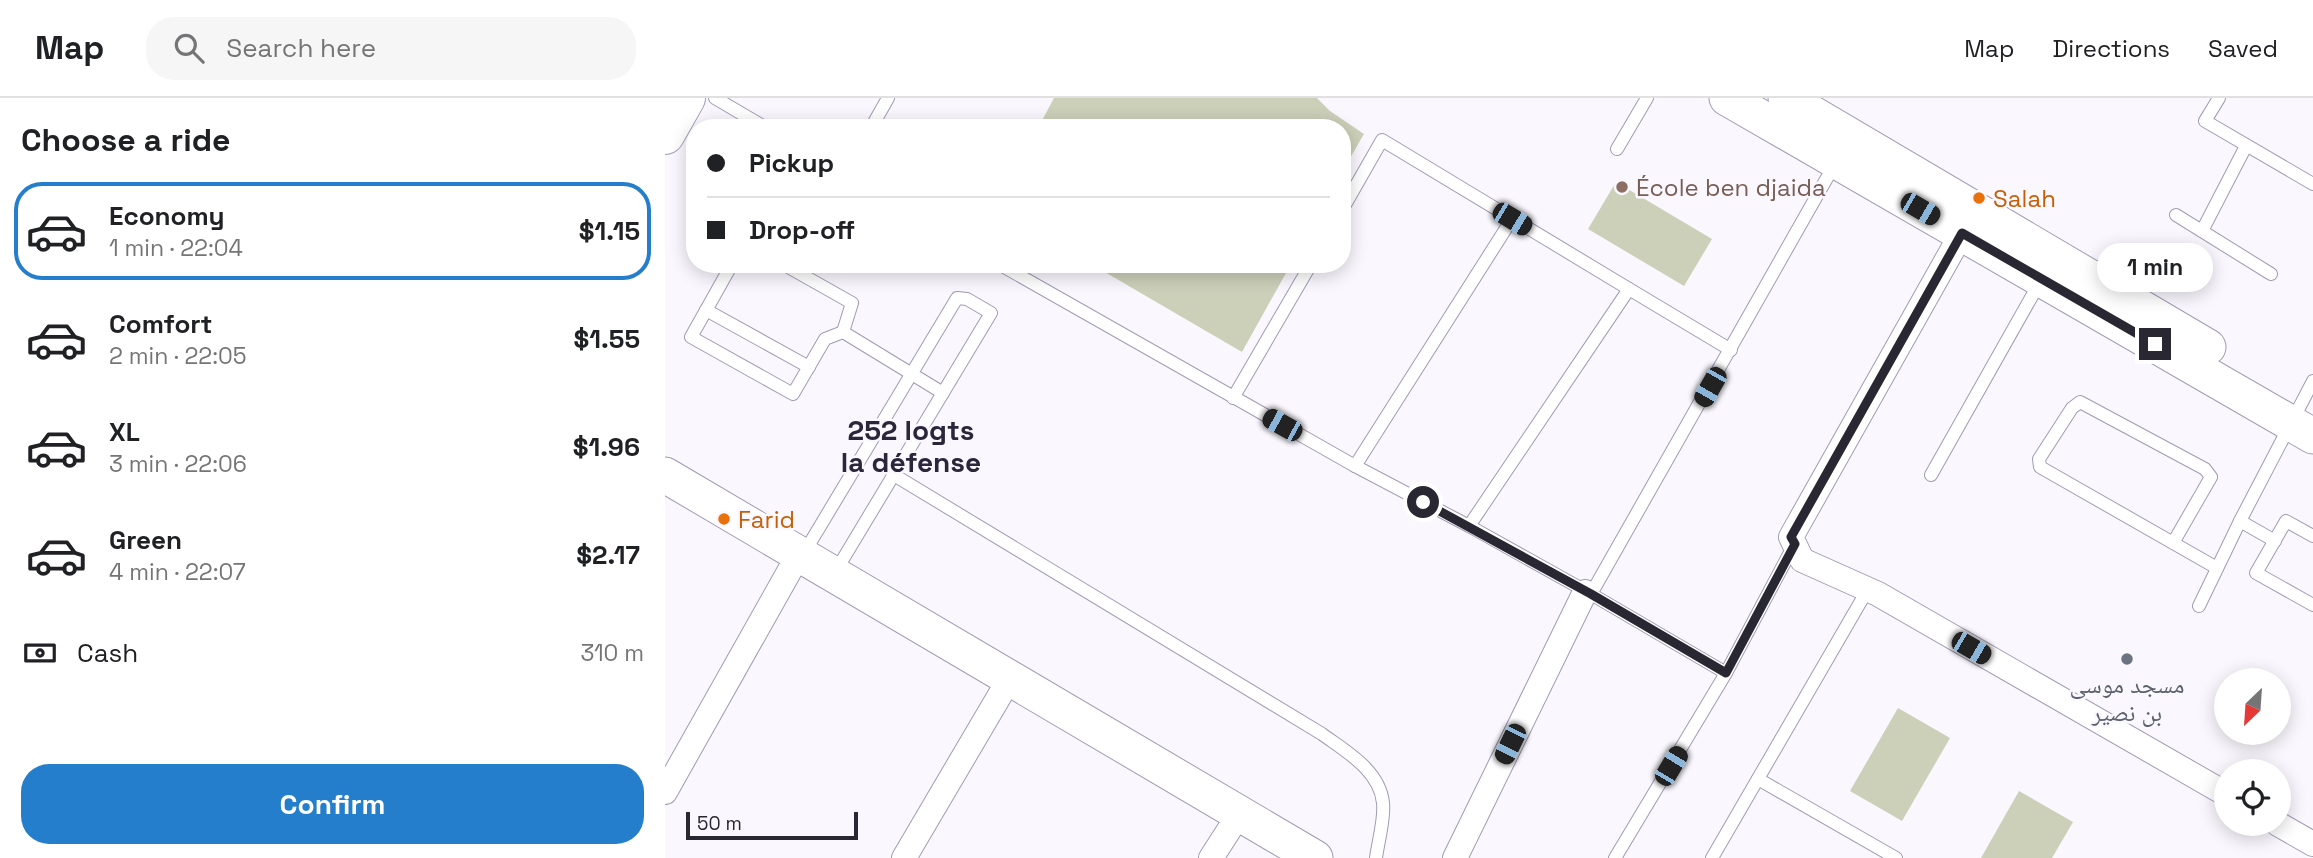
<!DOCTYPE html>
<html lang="en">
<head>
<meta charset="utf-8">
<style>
  body { margin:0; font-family:"Space Grotesk","Noto Naskh Arabic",sans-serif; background:#f6f6f6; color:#202124; height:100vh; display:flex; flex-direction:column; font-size:26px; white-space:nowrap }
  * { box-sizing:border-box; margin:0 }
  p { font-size:23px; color:#757577 }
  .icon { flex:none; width:38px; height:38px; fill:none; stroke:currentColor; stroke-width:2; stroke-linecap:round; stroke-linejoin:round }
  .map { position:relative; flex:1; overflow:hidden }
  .drawer { display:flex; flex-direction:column; background:#fff; width:665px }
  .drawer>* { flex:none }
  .banner { position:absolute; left:21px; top:21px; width:665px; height:154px; border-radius:28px; box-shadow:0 4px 18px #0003; display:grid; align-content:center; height:154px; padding:0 21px; background:#fff }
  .needle { width:46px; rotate:205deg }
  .fabs { position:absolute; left:1549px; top:570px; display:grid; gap:14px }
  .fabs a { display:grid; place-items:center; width:77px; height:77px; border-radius:50%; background:#fff; box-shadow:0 4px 18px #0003; font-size:35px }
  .scale { position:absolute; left:21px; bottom:18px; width:172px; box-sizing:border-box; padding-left:7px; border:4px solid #292731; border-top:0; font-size:19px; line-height:24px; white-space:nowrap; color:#292731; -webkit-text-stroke:5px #faf8fe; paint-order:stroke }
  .end { position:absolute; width:32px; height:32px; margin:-16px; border:9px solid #292731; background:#fff; box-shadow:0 0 0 4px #fff }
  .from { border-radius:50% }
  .bubble { position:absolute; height:49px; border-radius:24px; background:#fff; box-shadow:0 4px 18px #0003; font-size:23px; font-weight:700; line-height:49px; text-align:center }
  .car { position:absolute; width:21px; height:42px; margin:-21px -10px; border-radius:9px; box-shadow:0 0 5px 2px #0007; background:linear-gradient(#222 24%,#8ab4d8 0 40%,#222 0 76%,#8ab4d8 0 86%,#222 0) }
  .banner b { display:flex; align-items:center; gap:24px; height:66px; font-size:26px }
  .banner b+b { border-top:2px solid #e0e0e0 }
  .banner i { width:18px; height:18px; background:#202124 }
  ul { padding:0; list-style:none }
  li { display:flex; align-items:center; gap:21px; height:98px; margin:0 14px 10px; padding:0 7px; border:4px solid transparent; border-radius:28px }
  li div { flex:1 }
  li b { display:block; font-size:26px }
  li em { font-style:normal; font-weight:700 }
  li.selected { border-color:#247ecb }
  li>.icon { width:63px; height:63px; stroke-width:1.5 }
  h2 { padding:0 21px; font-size:32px; line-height:84px }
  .pay { display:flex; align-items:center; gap:18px; height:77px; padding:0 21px; font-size:26px }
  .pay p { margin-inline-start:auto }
  .action { display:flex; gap:14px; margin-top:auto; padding:14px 21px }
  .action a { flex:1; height:80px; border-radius:28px; background:#247ecb; color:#fff; font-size:28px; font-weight:700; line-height:80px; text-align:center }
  header { display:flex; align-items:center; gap:42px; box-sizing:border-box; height:98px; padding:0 35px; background:#fff; border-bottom:2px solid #e0e0e0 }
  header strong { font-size:33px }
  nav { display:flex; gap:38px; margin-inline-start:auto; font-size:24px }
  .search { width:490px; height:63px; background:#f6f6f6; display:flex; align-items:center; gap:18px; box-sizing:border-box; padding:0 24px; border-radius:28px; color:#757577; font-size:26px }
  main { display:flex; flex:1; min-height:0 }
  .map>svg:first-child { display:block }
  .green { fill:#ccd0b9 }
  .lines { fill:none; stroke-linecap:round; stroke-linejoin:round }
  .lane-casing { stroke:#a19bb3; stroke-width:14 }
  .street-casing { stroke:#a19bb3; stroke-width:26 }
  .secondary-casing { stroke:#a19bb3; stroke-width:37 }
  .primary-casing { stroke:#a19bb3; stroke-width:40 }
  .lane { stroke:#fff; stroke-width:12 }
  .street { stroke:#fff; stroke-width:24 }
  .secondary { stroke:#fff; stroke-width:35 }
  .primary { stroke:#fff; stroke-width:38 }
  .route { stroke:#292731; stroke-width:9 }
  .education-dot { fill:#8d6e63; stroke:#faf8fe; stroke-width:2.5 }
  .food-dot { fill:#e8710a; stroke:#faf8fe; stroke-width:2.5 }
  .worship-dot { fill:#6b7280; stroke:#faf8fe; stroke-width:2.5 }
  .labels { text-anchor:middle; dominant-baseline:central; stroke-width:5; stroke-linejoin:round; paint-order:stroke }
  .education-label { font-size:24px; fill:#785e54; stroke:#faf8fe; text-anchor:start }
  .food-label { font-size:24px; fill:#c56008; stroke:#faf8fe; text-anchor:start }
  .worship-label { font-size:24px; fill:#5b616d; stroke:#faf8fe }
  .quarter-label { font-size:28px; font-weight:bold; fill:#2b2639; stroke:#faf8fe }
</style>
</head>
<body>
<header>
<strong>Map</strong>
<div class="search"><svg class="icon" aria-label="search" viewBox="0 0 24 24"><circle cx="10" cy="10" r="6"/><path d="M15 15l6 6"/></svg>Search here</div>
<nav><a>Map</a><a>Directions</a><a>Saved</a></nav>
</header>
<main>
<section class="drawer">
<h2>Choose a ride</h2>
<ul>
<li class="selected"><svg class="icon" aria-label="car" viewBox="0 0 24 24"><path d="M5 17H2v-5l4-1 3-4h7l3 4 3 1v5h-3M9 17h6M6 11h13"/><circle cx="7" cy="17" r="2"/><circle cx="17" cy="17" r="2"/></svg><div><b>Economy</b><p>1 min · 22:04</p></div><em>$1.15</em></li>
<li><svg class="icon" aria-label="car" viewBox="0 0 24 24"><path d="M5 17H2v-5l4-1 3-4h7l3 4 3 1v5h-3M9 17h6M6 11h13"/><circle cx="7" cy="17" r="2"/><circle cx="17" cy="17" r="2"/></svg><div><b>Comfort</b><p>2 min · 22:05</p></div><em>$1.55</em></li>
<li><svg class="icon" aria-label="car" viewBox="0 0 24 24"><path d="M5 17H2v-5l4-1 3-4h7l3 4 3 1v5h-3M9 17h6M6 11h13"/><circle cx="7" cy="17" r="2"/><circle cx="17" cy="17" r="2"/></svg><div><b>XL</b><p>3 min · 22:06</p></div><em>$1.96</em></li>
<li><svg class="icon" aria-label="car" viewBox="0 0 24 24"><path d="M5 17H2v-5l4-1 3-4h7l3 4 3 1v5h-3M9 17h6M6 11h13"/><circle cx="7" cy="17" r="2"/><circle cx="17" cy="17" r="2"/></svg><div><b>Green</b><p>4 min · 22:07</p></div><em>$2.17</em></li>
</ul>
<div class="pay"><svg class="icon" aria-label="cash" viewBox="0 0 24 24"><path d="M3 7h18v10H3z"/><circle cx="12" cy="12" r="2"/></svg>Cash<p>310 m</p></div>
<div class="action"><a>Confirm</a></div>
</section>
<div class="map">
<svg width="1648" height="760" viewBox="0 0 1648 760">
  <rect width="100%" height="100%" fill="#faf8fe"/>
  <g class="green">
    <path d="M389,0H652L665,13L699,36L677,74V30H373Z"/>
    <path d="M951,84L1047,141L1019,188L923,131Z"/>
    <path d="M426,166H626L577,254Z"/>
    <path d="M1233,610L1285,640L1237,723L1185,693Z"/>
    <path d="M1354,693L1408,724L1387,760H1316Z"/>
  </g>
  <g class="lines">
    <defs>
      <g id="lane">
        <path d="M50,0L101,30"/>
        <path d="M1554,0L1540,23L1648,86"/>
        <path d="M206,30L223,0"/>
        <path d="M952,51L982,0"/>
        <path d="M677,112L717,42L964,191L804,428"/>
        <path d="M1511,117L1606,176"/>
        <path d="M1537,133L1581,48"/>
        <path d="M67,166L26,239L128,296L160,241L178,234"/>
        <path d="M118,166L187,205L178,234"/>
        <path d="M334,166L690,368L804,428L926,496L1061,575L1129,447"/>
        <path d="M964,191L1066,252"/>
        <path d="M41,212L144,269"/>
        <path d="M178,234L278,295"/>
        <path d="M568,300L646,166"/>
        <path d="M690,368L847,121"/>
        <path d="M229,377L657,636C680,653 715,672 718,705C720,720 713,744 711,760"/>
        <path d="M1266,377L1376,182"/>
        <path d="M1575,423L1610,443"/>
        <path d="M1648,438L1621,423L1591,475L1648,507"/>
        <path d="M1508,445L1546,379L1540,371L1415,304L1407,310L1374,361L1375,369L1552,470"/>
        <path d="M139,455L292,200L302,201L326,215L169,476"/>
        <path d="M926,496L1171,64"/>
        <path d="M1534,508L1575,423L1648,283"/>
        <path d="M1093,681L1231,760"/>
        <path d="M950,760L1061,575"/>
        <path d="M1047,760L1203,491"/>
      </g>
      <g id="street">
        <path d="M1297,135L1126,439L1137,462L1213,496L1561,696"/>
        <path d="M0,694L134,456"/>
        <path d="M1613,726L1648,746"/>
        <path d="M239,760L345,580"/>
        <path d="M546,760L575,715"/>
        <path d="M790,760L920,494"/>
      </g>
      <g id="secondary">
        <path d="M1062,0L1648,338"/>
        <path d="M1121,0L1543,249"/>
        <path d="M0,377L650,760"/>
      </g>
      <path id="primary" d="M0,37L21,0"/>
    </defs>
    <use href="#lane" class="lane-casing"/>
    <use href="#street" class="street-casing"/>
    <use href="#secondary" class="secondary-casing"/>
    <use href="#primary" class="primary-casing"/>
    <use href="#lane" class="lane"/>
    <use href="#street" class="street"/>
    <use href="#secondary" class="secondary"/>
    <use href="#primary" class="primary"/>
  </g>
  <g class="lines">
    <path class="route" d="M758,404L926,496L1061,575L1130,446L1126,439L1297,135L1490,246"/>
  </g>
  <circle class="education-dot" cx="957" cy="89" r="7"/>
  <g class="food-dot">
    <circle cx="1314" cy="100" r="7"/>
    <circle cx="59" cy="421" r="7"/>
  </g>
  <circle class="worship-dot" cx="1462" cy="561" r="7"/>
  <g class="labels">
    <g class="education-label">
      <text x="971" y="89">École ben djaida</text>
    </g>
    <g class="food-label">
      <text x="1328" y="100">Salah</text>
      <text x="73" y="421">Farid</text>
    </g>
    <g class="worship-label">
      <text x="1462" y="586">مسجد موسى<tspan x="1462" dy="28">بن نصير</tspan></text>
    </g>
    <g class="quarter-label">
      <text x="246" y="332">252 logts<tspan x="246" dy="32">la défense</tspan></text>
    </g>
  </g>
</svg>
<div class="fabs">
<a><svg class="needle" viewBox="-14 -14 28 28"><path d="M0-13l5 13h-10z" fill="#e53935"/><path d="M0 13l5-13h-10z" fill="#757577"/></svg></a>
<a><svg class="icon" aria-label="locate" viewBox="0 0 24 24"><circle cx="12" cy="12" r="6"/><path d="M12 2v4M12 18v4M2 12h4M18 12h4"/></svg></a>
</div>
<div class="scale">50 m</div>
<i class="end from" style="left:758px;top:404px"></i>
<i class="end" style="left:1490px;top:246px"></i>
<div class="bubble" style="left:1432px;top:145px;width:116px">1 min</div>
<i class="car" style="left:1255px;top:111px;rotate:120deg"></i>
<i class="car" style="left:847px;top:121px;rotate:121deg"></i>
<i class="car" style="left:1045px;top:289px;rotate:210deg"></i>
<i class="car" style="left:617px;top:327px;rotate:299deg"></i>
<i class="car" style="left:1306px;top:550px;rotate:120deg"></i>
<i class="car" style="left:845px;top:646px;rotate:206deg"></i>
<i class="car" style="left:1006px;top:668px;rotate:31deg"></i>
<div class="banner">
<b><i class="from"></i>Pickup</b>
<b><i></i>Drop-off</b>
</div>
</div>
</main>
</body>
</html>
